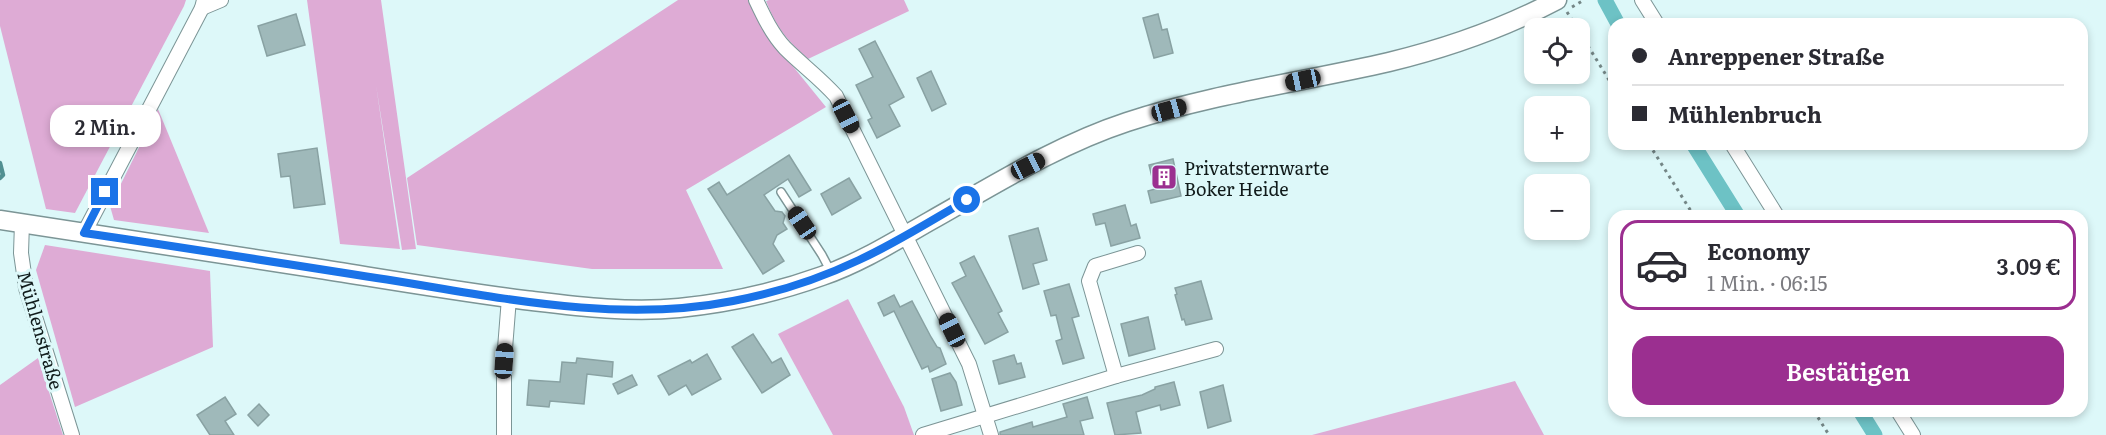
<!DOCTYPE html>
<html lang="de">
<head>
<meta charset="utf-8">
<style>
  body { margin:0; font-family:Literata,serif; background:#f7f7f7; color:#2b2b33; height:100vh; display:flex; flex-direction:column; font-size:22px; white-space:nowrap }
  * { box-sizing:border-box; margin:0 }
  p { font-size:20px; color:#7c7c81 }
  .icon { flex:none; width:33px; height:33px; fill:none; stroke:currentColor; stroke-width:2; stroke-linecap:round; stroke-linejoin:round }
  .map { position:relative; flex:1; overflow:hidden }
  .sheet { position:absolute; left:1608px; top:210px; width:480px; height:207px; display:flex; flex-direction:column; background:#fff; border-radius:18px; box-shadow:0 3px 9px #0003 }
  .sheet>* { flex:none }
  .guide { position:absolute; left:1608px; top:18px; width:480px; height:132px; border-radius:18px; box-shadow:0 3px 9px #0003; display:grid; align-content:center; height:132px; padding:0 24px; background:#fff }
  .buttons { position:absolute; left:1524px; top:18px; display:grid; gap:12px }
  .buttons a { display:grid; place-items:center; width:66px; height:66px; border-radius:12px; background:#fff; box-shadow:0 3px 9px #0003; font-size:30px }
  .end { position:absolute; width:27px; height:27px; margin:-14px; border:8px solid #1a73e8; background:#fff; box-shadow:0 0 0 3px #fff }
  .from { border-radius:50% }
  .bubble { position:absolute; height:42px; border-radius:18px; background:#fff; box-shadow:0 3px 9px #0003; font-size:20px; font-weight:600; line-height:42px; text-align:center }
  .car { position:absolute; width:18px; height:36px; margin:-18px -9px; border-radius:8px; box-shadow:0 0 4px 2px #0007; background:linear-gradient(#222 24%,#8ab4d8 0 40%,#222 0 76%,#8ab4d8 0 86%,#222 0) }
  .guide b { display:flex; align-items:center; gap:21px; height:57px; font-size:22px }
  .guide b+b { border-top:2px solid #e1e1e2 }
  .guide i { width:15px; height:15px; background:#2b2b33 }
  ul { padding:10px 0 0; list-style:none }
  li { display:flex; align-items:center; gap:18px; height:90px; margin:0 12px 9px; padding:0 12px; border:3px solid transparent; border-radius:18px }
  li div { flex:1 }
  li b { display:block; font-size:22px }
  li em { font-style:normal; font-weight:600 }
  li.selected { border-color:#9b2f90 }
  li>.icon { width:54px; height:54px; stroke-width:1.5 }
  .primary-button { display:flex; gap:12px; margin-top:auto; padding:12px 24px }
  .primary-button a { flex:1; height:69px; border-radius:18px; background:#9b2f90; color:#fff; font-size:24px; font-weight:600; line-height:69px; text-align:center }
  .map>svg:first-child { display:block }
  .green { fill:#deabd5 }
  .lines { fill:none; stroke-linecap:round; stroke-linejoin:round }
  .stream { stroke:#519092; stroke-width:4.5 }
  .canal { stroke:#6dc2c5; stroke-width:15 }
  .building { fill:#9fb9ba; stroke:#89a2a3; stroke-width:1.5 }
  .lane-casing { stroke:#7c9596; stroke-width:10 }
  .street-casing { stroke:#7c9596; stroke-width:16 }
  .secondary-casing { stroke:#7c9596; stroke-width:21 }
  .path { stroke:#748686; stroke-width:3; stroke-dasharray:3 4.5; stroke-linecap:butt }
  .lane { stroke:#fff; stroke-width:7 }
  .street { stroke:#fff; stroke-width:14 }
  .secondary { stroke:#fff; stroke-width:18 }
  .route { stroke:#1a73e8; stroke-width:8 }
  .labels { text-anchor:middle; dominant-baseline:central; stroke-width:6; stroke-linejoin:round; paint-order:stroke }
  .poi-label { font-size:18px; fill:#111b1b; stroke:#ddf8f9; text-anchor:start }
  .street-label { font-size:18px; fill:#111b1b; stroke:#ddf8f9 }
</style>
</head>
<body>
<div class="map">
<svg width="2106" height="435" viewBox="0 0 2106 435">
  <rect width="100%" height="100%" fill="#ddf8f9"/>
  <g class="green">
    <path d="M0,0H186L184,6L75,213L46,209L0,26Z"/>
    <path d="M307,0H381L416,249L402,250L376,85L400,249L340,244Z"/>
    <path d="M678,0H748L765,32L826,107L686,190L723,269H592L417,245L407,178Z"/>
    <path d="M769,0H904L909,11L808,59C786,39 777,29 766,1Z"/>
    <path d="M158,109L209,233L114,220L110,206Z"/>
    <path d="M45,245L210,271L213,347L75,407L36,270Z"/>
    <path d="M848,299L904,407L914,435H833L778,334Z"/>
    <path d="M38,358L63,435H0V385Z"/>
    <path d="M1515,381L1544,435H1312Z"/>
  </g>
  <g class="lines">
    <path class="stream" d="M0,163L3,175L0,178"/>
    <g class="canal">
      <path d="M1605,0L1618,24"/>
      <path d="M1693,144L1738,216"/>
      <path d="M1860,411L1875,435"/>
    </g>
  </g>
  <g class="building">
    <path d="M296,14L305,45L267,56L258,26Z"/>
    <path d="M1158,14L1162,30L1167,29L1173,53L1154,58L1143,18Z"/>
    <path d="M875,41L904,97L889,105L900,126L877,138L868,120L872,118L856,85L873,77L859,49Z"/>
    <path d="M931,71L946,104L932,111L917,78Z"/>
    <path d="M317,148L325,204L294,208L290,176L281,177L278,154Z"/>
    <path d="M789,155L811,190L799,197L788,179L764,195L775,211L782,212L785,216L783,223L787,229L777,235L773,244L784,261L763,274L708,189L719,182L727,195Z"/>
    <path d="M1173,159L1181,196L1151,203L1148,191L1155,189L1149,165Z"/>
    <path d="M849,178L861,198L832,215L821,194Z"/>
    <path d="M1125,205L1131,226L1136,224L1140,238L1111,246L1105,223L1096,225L1093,214Z"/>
    <path d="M1038,228L1047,260L1033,264L1039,284L1023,289L1009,236Z"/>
    <path d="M974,256L1002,311L998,313L1008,332L985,344L952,283L966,276L960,263Z"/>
    <path d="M1201,281L1212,319L1186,325L1184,319L1182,320L1175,295L1177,294L1175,288Z"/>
    <path d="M1069,284L1079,316L1072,318L1084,358L1063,364L1056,341L1062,339L1056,315L1051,316L1044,291Z"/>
    <path d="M894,295L900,307L912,301L931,337L937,347L940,348L946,364L930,372L928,366L922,369L894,311L884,316L878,303Z"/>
    <path d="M1148,317L1155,349L1129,356L1121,324Z"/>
    <path d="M753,334L772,363L781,358L790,375L762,393L732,347Z"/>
    <path d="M707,354L721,379L692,395L686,385L669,395L658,376L690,360L692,363Z"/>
    <path d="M1014,355L1017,364L1021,363L1025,377L999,384L993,361Z"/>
    <path d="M577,358L613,362L612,377L587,374L584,404L550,401L549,407L527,405L529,380L560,382L562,362L576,363Z"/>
    <path d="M950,373L956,382L962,405L941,411L932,379Z"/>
    <path d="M632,375L637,385L618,394L613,384Z"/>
    <path d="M1174,382L1180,405L1161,410L1160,405L1136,412L1141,433L1115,435L1107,403L1142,395L1155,389V387Z"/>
    <path d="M1223,385L1231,421L1208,428L1200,392Z"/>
    <path d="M225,397L236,414L225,421L234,435H210L197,415Z"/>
    <path d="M1087,397L1093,418L1080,421L1084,435H1000V432L1032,422L1033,427L1067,417L1063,404Z"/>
    <path d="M259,404L269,415L258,426L248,415Z"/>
  </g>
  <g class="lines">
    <defs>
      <path id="lane" d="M781,192L822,255L831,272"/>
      <g id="street">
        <path d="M756,0C764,17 772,34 785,48C802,65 820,78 836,96L969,364L991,435"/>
        <path d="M1642,0L1657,24"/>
        <path d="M202,8L221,0"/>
        <path d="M1732,144L1777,216"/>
        <path d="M22,223L21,253L26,288L72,435"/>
        <path d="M84,233L202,8L204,0"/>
        <path d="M1116,376L1089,281L1095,266L1138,253"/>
        <path d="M1898,411L1913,435"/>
        <path d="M504,435V361L509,298"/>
        <path d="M923,435L1116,376L1216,349"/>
      </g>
      <path id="secondary" d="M0,220C105,237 210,252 314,268C384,279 454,291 524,300C575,306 627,313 679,308C727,303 775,293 822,276C860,263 895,241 930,221C994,185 1057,145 1127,122C1212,94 1302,82 1389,62C1447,48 1504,28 1557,0"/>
    </defs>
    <use href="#lane" class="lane-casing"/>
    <use href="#street" class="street-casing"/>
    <use href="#secondary" class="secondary-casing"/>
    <g class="path">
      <path d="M1572,7L1584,0"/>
      <path d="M1567,12L1577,28"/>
      <path d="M1580,33L1614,88"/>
      <path d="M1649,144L1694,216"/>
      <path d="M1814,411L1829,435"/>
    </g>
    <use href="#lane" class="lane"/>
    <use href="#street" class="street"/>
    <use href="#secondary" class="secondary"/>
  </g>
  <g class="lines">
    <path class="route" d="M105,192L84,233C188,248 292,265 396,281C506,299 622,323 733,301C776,293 819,279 859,260C896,243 932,220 967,200"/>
  </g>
  <defs>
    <symbol id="building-square" viewBox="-11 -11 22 22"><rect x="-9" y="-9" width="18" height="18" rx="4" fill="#9b2f90" stroke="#ddf8f9"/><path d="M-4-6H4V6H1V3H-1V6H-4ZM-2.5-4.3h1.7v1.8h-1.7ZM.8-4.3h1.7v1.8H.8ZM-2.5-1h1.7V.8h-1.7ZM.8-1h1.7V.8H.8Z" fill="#fff"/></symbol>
  </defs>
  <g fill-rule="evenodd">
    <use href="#building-square" x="1149" y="162" width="30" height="30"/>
  </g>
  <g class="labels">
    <g class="poi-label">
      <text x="1184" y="167">Privatsternwarte<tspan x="1184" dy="21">Boker Heide</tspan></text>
    </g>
    <g class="street-label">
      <text transform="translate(41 330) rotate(74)">Mühlenstraße</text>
    </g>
  </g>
</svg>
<div class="buttons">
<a><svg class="icon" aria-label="locate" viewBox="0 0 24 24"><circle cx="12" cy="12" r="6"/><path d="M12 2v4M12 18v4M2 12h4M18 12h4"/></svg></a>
<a>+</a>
<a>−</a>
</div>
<i class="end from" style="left:967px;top:200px"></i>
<i class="end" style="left:105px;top:192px"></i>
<div class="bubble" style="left:50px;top:105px;width:111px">2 Min.</div>
<i class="car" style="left:1303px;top:80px;rotate:258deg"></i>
<i class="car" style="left:1169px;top:110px;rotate:75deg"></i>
<i class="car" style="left:846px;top:116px;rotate:153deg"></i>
<i class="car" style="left:1028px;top:166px;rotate:63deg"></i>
<i class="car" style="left:802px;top:223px;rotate:326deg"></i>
<i class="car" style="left:952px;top:330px;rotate:334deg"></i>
<i class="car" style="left:504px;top:361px;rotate:4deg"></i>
<div class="guide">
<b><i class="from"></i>Anreppener Straße</b>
<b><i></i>Mühlenbruch</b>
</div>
<section class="sheet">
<ul>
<li class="selected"><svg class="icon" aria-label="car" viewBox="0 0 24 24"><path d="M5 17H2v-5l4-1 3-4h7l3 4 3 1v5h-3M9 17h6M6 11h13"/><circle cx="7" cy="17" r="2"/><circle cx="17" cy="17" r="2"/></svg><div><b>Economy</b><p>1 Min. · 06:15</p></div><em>3.09 €</em></li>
</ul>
<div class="primary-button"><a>Bestätigen</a></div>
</section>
</div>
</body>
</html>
